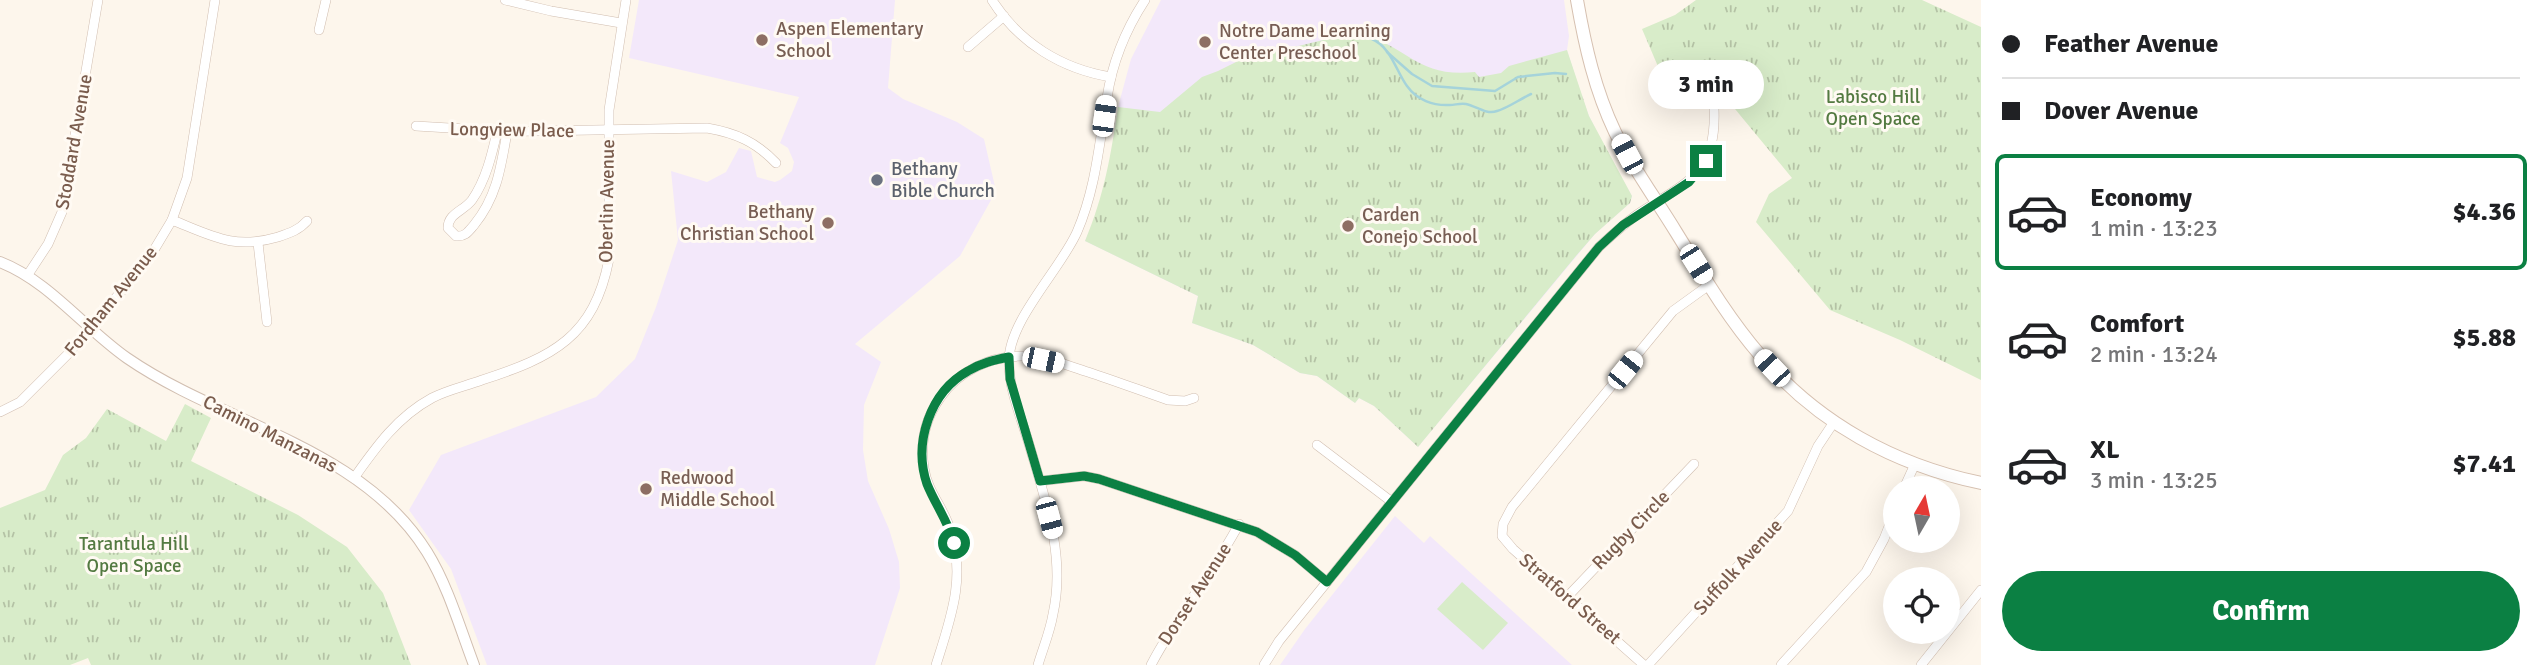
<!DOCTYPE html>
<html lang="en">
<head>
<meta charset="utf-8">
<style>
  body { margin:0; font-family:Signika,sans-serif; background:#f2f2f2; color:#202124; height:100vh; display:flex; flex-direction:column; font-size:26px; white-space:nowrap }
  * { box-sizing:border-box; margin:0 }
  p { font-size:23px; color:#757577 }
  .icon { flex:none; width:38px; height:38px; fill:none; stroke:currentColor; stroke-width:2; stroke-linecap:round; stroke-linejoin:round }
  .map { position:relative; flex:1; overflow:hidden }
  .panel { display:flex; flex-direction:column; background:#fff; width:560px }
  .panel>* { flex:none }
  .hud { display:grid; align-content:center; height:154px; padding:0 21px; background:#fff }
  .needle { width:46px; rotate:9deg }
  .tools { position:absolute; left:1883px; top:476px; display:grid; gap:14px }
  .tools a { display:grid; place-items:center; width:77px; height:77px; border-radius:50%; background:#fff; box-shadow:0 7px 28px #0002; font-size:35px }
  .end { position:absolute; width:32px; height:32px; margin:-16px; border:9px solid #0b8043; background:#fff; box-shadow:0 0 0 4px #fff }
  .from { border-radius:50% }
  .bubble { position:absolute; height:49px; border-radius:24px; background:#fff; box-shadow:0 7px 28px #0002; font-size:23px; font-weight:700; line-height:49px; text-align:center }
  .car { position:absolute; width:21px; height:42px; margin:-21px -10px; border-radius:9px; box-shadow:0 0 5px 2px #0007; background:linear-gradient(#fff 24%,#345 0 40%,#fff 0 76%,#345 0 86%,#fff 0) }
  .hud b { display:flex; align-items:center; gap:24px; height:66px; font-size:26px }
  .hud b+b { border-top:2px solid #e0e0e0 }
  .hud i { width:18px; height:18px; background:#202124 }
  ul { padding:0; list-style:none }
  li { display:flex; align-items:center; gap:21px; height:116px; margin:0 14px 10px; padding:0 7px; border:4px solid transparent; border-radius:10px }
  li div { flex:1 }
  li b { display:block; font-size:26px }
  li em { font-style:normal; font-weight:700 }
  li.on { border-color:#0b8043 }
  li>.icon { width:63px; height:63px; stroke-width:1.5 }
  .primary-button { display:flex; gap:14px; margin-top:auto; padding:14px 21px }
  .primary-button a { flex:1; height:80px; border-radius:42px; background:#0b8043; color:#fff; font-size:28px; font-weight:700; line-height:80px; text-align:center }
  main { display:flex; flex:1; min-height:0 }
  .map>svg:first-child { display:block }
  .education { fill:#f3e8fa }
  .grass { fill:url(#grass-tufts) }
  .pitch { fill:#d8ecc9 }
  .lines { fill:none; stroke-linecap:round; stroke-linejoin:round }
  .stream { stroke:#a5d3da; stroke-width:2.5 }
  .minor-casing { stroke:#d1beb0; stroke-width:10 }
  .tertiary-casing { stroke:#d1beb0; stroke-width:12 }
  .secondary-casing { stroke:#d6c0b0; stroke-width:14 }
  .minor { stroke:#fff; stroke-width:9 }
  .tertiary { stroke:#fff; stroke-width:10 }
  .secondary { stroke:#fff; stroke-width:12 }
  .route { stroke:#0b8043; stroke-width:9 }
  .education-dot { fill:#8d6e63; stroke:#fffaf3; stroke-width:2.5 }
  .worship-dot { fill:#6b7280; stroke:#fffaf3; stroke-width:2.5 }
  .labels { text-anchor:middle; dominant-baseline:central; stroke-width:6; stroke-linejoin:round; paint-order:stroke }
  .education-label { font-size:19px; fill:#785e54; stroke:#fffaf3; text-anchor:start }
  .park-label { font-size:19px; fill:#537a41; stroke:#fffaf3 }
  .street-label { font-size:19px; fill:#7a5c4d; stroke:#fffaf3 }
  .worship-label { font-size:19px; fill:#5b616d; stroke:#fffaf3; text-anchor:start }
</style>
</head>
<body>
<main>
<div class="map">
<svg width="1981" height="665" viewBox="0 0 1981 665">
  <defs>
    <pattern id="grass-tufts" width="24" height="20" patternUnits="userSpaceOnUse" patternTransform="scale(1.75)"><rect width="24" height="20" fill="#d8ecc9"/><path d="M3 7l-1-3M5 7V3M7 7l1-3M15 17l-1-3M17 17v-4M19 17l1-3" fill="none" stroke="#b4c2a5"/></pattern>
  </defs>
  <rect width="100%" height="100%" fill="#fdf6ec"/>
  <g class="education">
    <path d="M639,0H895L888,88L903,99L957,122L984,139L996,191L960,256L855,344L881,362L864,405L863,450L868,481L889,529L899,562L900,588L875,665H487L451,569L409,510L441,455L596,397L635,359L656,307L678,240L671,171L707,182L726,172L739,148L751,151L757,177L775,182L780,180L792,171L794,162L788,148L780,143L799,97L629,58Z"/>
    <path d="M1161,0H1564L1569,36L1567,50L1578,85L1589,116L1604,146L1632,196L1630,203L1595,234L1418,447L1374,406L1359,398L1355,403L1317,376L1300,373L1253,345L1192,323L1198,296L1085,241L1099,209L1108,175L1118,107L1131,59Z"/>
    <path d="M1395,516L1424,543L1430,536L1572,665H1280L1305,629Z"/>
  </g>
  <g class="grass">
    <path d="M1696,0H1922L1981,27V380L1900,340L1830,310L1756,222L1769,194L1792,178L1721,92L1674,104L1642,29L1675,15Z"/>
    <path d="M1361,33C1409,48 1418,78 1475,72L1479,77L1501,73L1509,66L1567,50L1589,116L1632,196L1630,203L1595,234L1576,256L1418,447L1374,406L1359,398L1355,403L1317,376L1300,373L1253,345L1192,323L1198,296L1085,241C1104,196 1111,155 1118,107L1160,112L1202,77L1218,71L1240,60L1340,36Z"/>
    <path d="M185,404L211,418L191,461L298,515L347,547L383,593L411,665H91L88,658L70,665H0V508L45,490L63,455L86,438L107,409L166,441Z"/>
  </g>
  <path class="pitch" d="M1462,582L1508,623L1483,650L1437,609Z"/>
  <g class="lines">
    <g class="stream">
      <path d="M1372,39C1391,47 1396,71 1407,86C1417,100 1433,106 1450,105C1455,105 1460,103 1466,104C1476,106 1486,115 1497,111C1508,108 1520,99 1531,94"/>
      <path d="M1387,52L1412,74L1432,86L1495,91L1518,77L1555,73L1566,74"/>
    </g>
    <defs>
      <g id="minor">
        <path d="M505,0L551,11L621,23"/>
        <path d="M992,0C1019,43 1062,69 1111,77"/>
        <path d="M319,30L326,0"/>
        <path d="M968,47L1004,16"/>
        <path d="M416,126L466,129L476,132L707,128C736,133 756,142 776,163"/>
        <path d="M497,132C492,154 486,180 472,200C464,211 448,213 448,228L456,236C465,237 468,232 474,225C497,197 501,167 507,132"/>
        <path d="M172,220C212,236 234,250 278,237C290,233 299,230 307,221"/>
        <path d="M258,243L267,322"/>
        <path d="M27,276L48,244L62,212L98,0"/>
        <path d="M0,412L20,402L67,355L148,260L172,220L187,178L215,0"/>
        <path d="M1317,445L1392,502"/>
        <path d="M354,478C376,447 397,417 432,398C447,390 466,386 482,380C553,357 594,337 609,259V110L626,0"/>
        <path d="M1040,481L1084,476L1099,479L1257,532L1295,555L1327,582"/>
        <path d="M1904,488L1915,464"/>
        <path d="M1568,596L1694,464"/>
        <path d="M936,665C951,618 967,575 949,526C942,506 927,490 924,468C920,443 925,419 940,398C958,371 989,357 1021,356C1043,355 1068,366 1088,372C1115,381 1142,391 1168,400L1185,401L1194,398"/>
        <path d="M1038,665C1043,648 1050,632 1053,614C1066,556 1045,499 1029,444C1021,417 1009,390 1009,362C1008,321 1060,270 1077,232C1096,188 1099,144 1107,98C1112,64 1126,29 1145,0"/>
        <path d="M1151,665C1177,615 1213,573 1239,524"/>
        <path d="M1264,665L1279,641L1599,247C1613,234 1626,222 1641,212C1689,181 1717,173 1714,108"/>
        <path d="M1644,665L1513,549L1502,536L1503,524L1512,507L1673,311L1709,285"/>
        <path d="M1648,665L1788,511L1818,446L1834,422"/>
        <path d="M1781,665L1866,572L1884,539L1895,511"/>
        <path d="M1921,665L1981,590"/>
      </g>
      <path id="tertiary" d="M0,262C49,281 84,328 127,358C224,425 361,446 427,552C448,586 460,628 474,665"/>
      <path id="secondary" d="M1577,0C1585,46 1595,90 1615,132C1632,167 1656,199 1676,232C1702,274 1728,318 1760,355C1817,423 1895,465 1981,483"/>
    </defs>
    <use href="#minor" class="minor-casing"/>
    <use href="#tertiary" class="tertiary-casing"/>
    <use href="#secondary" class="secondary-casing"/>
    <use href="#minor" class="minor"/>
    <use href="#tertiary" class="tertiary"/>
    <use href="#secondary" class="secondary"/>
  </g>
  <g class="lines">
    <path class="route" d="M954,543C948,521 935,504 927,484C913,443 930,392 968,371C981,363 994,360 1009,357L1010,379L1040,481L1084,476L1099,479L1257,532L1295,555L1327,582L1599,247L1623,225L1689,182L1706,161"/>
  </g>
  <g class="education-dot">
    <circle cx="762" cy="40" r="7"/>
    <circle cx="1205" cy="42" r="7"/>
    <circle cx="828" cy="223" r="7"/>
    <circle cx="1348" cy="226" r="7"/>
    <circle cx="646" cy="489" r="7"/>
  </g>
  <circle class="worship-dot" cx="877" cy="180" r="7"/>
  <g class="labels">
    <g class="education-label">
      <text x="776" y="29">Aspen Elementary<tspan x="776" dy="22">School</tspan></text>
      <text x="1219" y="31">Notre Dame Learning<tspan x="1219" dy="22">Center Preschool</tspan></text>
      <text x="814" y="212" text-anchor="end">Bethany<tspan x="814" dy="22">Christian School</tspan></text>
      <text x="1362" y="215">Carden<tspan x="1362" dy="22">Conejo School</tspan></text>
      <text x="660" y="478">Redwood<tspan x="660" dy="22">Middle School</tspan></text>
    </g>
    <g class="park-label">
      <text x="1873" y="97">Labisco Hill<tspan x="1873" dy="22">Open Space</tspan></text>
      <text x="134" y="544">Tarantula Hill<tspan x="134" dy="22">Open Space</tspan></text>
    </g>
    <g class="street-label">
      <text transform="translate(512 130) rotate(1)">Longview Place</text>
      <text transform="translate(74 142) rotate(-80)">Stoddard Avenue</text>
      <text transform="translate(607 201) rotate(-89)">Oberlin Avenue</text>
      <text transform="translate(111 301) rotate(-51)">Fordham Avenue</text>
      <text transform="translate(270 434) rotate(27)">Camino Manzanas</text>
      <text transform="translate(1631 530) rotate(-46)">Rugby Circle</text>
      <text transform="translate(1738 567) rotate(-48)">Suffolk Avenue</text>
      <text transform="translate(1195 594) rotate(-57)">Dorset Avenue</text>
      <text transform="translate(1570 599) rotate(41)">Stratford Street</text>
    </g>
    <g class="worship-label">
      <text x="891" y="169">Bethany<tspan x="891" dy="22">Bible Church</tspan></text>
    </g>
  </g>
</svg>
<div class="tools">
<a><svg class="needle" viewBox="-14 -14 28 28"><path d="M0-13l5 13h-10z" fill="#e53935"/><path d="M0 13l5-13h-10z" fill="#757577"/></svg></a>
<a><svg class="icon" aria-label="locate" viewBox="0 0 24 24"><circle cx="12" cy="12" r="6"/><path d="M12 2v4M12 18v4M2 12h4M18 12h4"/></svg></a>
</div>
<i class="end from" style="left:954px;top:543px"></i>
<i class="end" style="left:1706px;top:161px"></i>
<div class="bubble" style="left:1648px;top:60px;width:116px">3 min</div>
<i class="car" style="left:1104px;top:116px;rotate:8deg"></i>
<i class="car" style="left:1627px;top:154px;rotate:332deg"></i>
<i class="car" style="left:1696px;top:264px;rotate:148deg"></i>
<i class="car" style="left:1043px;top:360px;rotate:102deg"></i>
<i class="car" style="left:1772px;top:368px;rotate:317deg"></i>
<i class="car" style="left:1625px;top:370px;rotate:39deg"></i>
<i class="car" style="left:1049px;top:518px;rotate:165deg"></i>
</div>
<section class="panel">
<div class="hud">
<b><i class="from"></i>Feather Avenue</b>
<b><i></i>Dover Avenue</b>
</div>
<ul>
<li class="on"><svg class="icon" aria-label="car" viewBox="0 0 24 24"><path d="M5 17H2v-5l4-1 3-4h7l3 4 3 1v5h-3M9 17h6M6 11h13"/><circle cx="7" cy="17" r="2"/><circle cx="17" cy="17" r="2"/></svg><div><b>Economy</b><p>1 min · 13:23</p></div><em>$4.36</em></li>
<li><svg class="icon" aria-label="car" viewBox="0 0 24 24"><path d="M5 17H2v-5l4-1 3-4h7l3 4 3 1v5h-3M9 17h6M6 11h13"/><circle cx="7" cy="17" r="2"/><circle cx="17" cy="17" r="2"/></svg><div><b>Comfort</b><p>2 min · 13:24</p></div><em>$5.88</em></li>
<li><svg class="icon" aria-label="car" viewBox="0 0 24 24"><path d="M5 17H2v-5l4-1 3-4h7l3 4 3 1v5h-3M9 17h6M6 11h13"/><circle cx="7" cy="17" r="2"/><circle cx="17" cy="17" r="2"/></svg><div><b>XL</b><p>3 min · 13:25</p></div><em>$7.41</em></li>
</ul>
<div class="primary-button"><a>Confirm</a></div>
</section>
</main>
</body>
</html>
